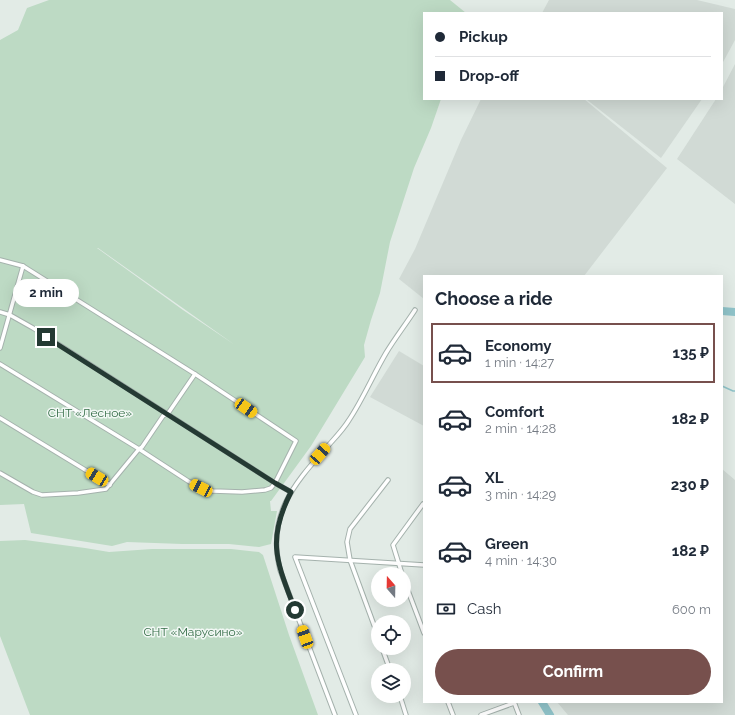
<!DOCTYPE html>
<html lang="en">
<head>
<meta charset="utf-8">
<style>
  body { margin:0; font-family:Raleway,sans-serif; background:#f6f6f7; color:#1f2937; height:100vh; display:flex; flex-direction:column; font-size:15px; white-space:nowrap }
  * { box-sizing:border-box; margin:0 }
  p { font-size:13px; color:#747a83 }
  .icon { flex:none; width:22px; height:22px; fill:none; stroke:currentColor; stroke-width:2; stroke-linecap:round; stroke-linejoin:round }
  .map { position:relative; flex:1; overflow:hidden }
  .sheet { position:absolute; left:423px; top:275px; width:300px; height:428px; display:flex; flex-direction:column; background:#fff; border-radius:0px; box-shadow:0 4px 16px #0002 }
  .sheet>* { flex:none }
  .top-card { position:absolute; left:423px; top:12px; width:300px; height:88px; border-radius:0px; box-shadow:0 4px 16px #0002; display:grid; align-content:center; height:88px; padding:0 12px; background:#fff }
  .needle { width:26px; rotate:340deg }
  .tools { position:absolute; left:371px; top:567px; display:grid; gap:8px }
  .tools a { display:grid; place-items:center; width:40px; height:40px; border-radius:50%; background:#fff; box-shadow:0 4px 16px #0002; font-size:20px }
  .end { position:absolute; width:18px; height:18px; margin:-9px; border:5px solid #243a33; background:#fff; box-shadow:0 0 0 2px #fff }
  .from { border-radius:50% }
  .bubble { position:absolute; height:28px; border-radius:14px; background:#fff; box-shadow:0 4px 16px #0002; font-size:13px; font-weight:700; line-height:28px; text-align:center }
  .car { position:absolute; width:12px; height:24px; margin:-12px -6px; border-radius:5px; box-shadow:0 0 3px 1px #0007; background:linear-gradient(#f5c518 24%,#345 0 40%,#f5c518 0 76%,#345 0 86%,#f5c518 0) }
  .top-card b { display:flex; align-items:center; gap:14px; height:38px; font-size:15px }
  .top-card b+b { border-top:1px solid #e0e1e3 }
  .top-card i { width:10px; height:10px; background:#1f2937 }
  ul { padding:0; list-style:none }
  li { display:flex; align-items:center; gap:12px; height:60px; margin:0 8px 6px; padding:0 4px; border:2px solid transparent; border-radius:0px }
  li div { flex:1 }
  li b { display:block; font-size:15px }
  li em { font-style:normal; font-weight:700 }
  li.active { border-color:#77504d }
  li>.icon { width:36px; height:36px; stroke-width:1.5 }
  h2 { padding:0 12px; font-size:18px; line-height:48px }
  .pay { display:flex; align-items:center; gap:10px; height:44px; padding:0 12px; font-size:15px }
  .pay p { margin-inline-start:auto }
  .cta { display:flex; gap:8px; margin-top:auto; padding:8px 12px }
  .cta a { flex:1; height:46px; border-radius:24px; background:#77504d; color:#fff; font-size:16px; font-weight:700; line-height:46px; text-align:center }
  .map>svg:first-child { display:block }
  .built { fill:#d1dad5 }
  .green { fill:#bddac4; fill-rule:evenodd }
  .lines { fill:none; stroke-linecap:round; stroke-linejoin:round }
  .stream { stroke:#90c4ca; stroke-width:1.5 }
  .river { stroke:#90c4ca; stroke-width:8 }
  .minor-casing { stroke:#a5b2ad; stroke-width:5.5 }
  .minor { stroke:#fff; stroke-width:3.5 }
  .route { stroke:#243a33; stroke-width:5 }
  .labels { text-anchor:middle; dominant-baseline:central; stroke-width:3; stroke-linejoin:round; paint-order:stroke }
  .park-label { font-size:12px; fill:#336c46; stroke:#f2f8f5 }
</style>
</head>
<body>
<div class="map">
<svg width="735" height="715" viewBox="0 0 735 715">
  <rect width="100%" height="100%" fill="#e2ebe6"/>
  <g class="built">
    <path d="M549,0H697L735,9V40L722,64V13H542Z"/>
    <path d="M735,64V204L677,159L716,99H722V89Z"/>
    <path d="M481,99H584L667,168L584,276H424V299L399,279L415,249L461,140Z"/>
    <path d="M586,99H702L661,158Z"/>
    <path d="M399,351L424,366V426L370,397Z"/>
    <path d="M722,469L735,480V715H568L557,702H722Z"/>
  </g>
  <g class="green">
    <path d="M49,0H450L466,13H424V99H441L431,128L414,168L390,242L380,293L371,320L364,345L365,357L311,446L271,501H270L271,511H277L271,544L259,547L229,544H182L127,542L112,546L31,533L24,504L0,505V40L18,30L27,8ZM97,248H98L235,345L183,310Z"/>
    <path d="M25,540L85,548L109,552L152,549H231L259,552L263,555L289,635L318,715H30L0,636V541Z"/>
  </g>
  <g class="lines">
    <path class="stream" d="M722,386L733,391H735"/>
    <g class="river">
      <path d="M722,311L735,312"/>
      <path d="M542,702L550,715"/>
    </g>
    <defs>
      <g id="minor">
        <path d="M0,260L23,266L195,374"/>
        <path d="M0,312L10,315L33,328L275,483L291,492"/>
        <path d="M0,348L23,266"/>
        <path d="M0,364L139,449L145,453L188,481L201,488L213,491L242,492L265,490L271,488L275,483L296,441L195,374L169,412L163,416L142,447L139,449L106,489L78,493L42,495L33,492L0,473"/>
        <path d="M0,418L110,485"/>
        <path d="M402,574L393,545L423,504"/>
        <path d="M404,580L424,633"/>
        <path d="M378,636L350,560L347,542L350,529L388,480"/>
        <path d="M382,648L390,670"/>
        <path d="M400,696L406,715"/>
        <path d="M448,702L453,715"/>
        <path d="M514,702L519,715"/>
        <path d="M335,715L280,570C267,516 292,486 326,448C334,439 343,430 349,420C363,399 373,375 386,353C395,338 406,324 415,310"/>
        <path d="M356,715L295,557L424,565"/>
        <path d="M481,715L514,703"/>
      </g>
    </defs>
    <use href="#minor" class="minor-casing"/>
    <use href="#minor" class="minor"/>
  </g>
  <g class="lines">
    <path class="route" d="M46,337L275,483L291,492C266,541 277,562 295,610"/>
  </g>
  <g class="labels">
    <g class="park-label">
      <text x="90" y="413">СНТ «Лесное»</text>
      <text x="193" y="632">СНТ «Марусино»</text>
    </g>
  </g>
</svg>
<div class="tools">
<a><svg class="needle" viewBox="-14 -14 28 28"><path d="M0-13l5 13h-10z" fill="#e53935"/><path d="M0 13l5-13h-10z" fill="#747a83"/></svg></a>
<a><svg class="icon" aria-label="locate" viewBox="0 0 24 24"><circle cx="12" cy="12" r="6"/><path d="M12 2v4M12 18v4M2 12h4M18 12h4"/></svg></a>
<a><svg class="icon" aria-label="layers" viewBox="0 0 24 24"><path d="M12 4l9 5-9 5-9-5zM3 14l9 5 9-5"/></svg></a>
</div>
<i class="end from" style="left:295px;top:610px"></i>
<i class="end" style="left:46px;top:337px"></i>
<div class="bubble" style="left:13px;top:279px;width:66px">2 min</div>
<i class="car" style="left:246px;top:408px;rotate:124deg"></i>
<i class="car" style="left:320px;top:454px;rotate:41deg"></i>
<i class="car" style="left:97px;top:477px;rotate:301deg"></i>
<i class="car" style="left:201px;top:488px;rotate:297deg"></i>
<i class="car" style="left:305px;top:637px;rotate:340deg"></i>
<div class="top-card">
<b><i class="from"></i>Pickup</b>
<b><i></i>Drop-off</b>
</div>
<section class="sheet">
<h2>Choose a ride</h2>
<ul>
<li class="active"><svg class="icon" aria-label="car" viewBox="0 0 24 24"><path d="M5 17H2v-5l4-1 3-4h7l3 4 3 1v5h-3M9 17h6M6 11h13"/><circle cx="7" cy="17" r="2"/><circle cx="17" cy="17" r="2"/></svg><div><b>Economy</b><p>1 min · 14:27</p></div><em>135 ₽</em></li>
<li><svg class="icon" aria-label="car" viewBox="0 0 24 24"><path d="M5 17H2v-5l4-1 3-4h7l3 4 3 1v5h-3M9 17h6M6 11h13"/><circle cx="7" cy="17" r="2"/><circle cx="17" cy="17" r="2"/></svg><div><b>Comfort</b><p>2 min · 14:28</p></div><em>182 ₽</em></li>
<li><svg class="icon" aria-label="car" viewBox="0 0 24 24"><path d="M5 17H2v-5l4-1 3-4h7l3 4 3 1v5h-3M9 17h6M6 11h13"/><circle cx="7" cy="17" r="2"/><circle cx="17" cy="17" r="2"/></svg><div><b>XL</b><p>3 min · 14:29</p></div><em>230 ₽</em></li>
<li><svg class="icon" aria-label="car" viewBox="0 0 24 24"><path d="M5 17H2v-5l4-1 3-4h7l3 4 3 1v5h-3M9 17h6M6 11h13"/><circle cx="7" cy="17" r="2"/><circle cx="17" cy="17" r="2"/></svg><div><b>Green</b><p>4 min · 14:30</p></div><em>182 ₽</em></li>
</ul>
<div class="pay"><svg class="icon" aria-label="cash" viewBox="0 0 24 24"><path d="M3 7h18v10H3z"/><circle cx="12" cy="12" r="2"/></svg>Cash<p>600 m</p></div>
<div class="cta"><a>Confirm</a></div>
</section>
</div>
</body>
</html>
